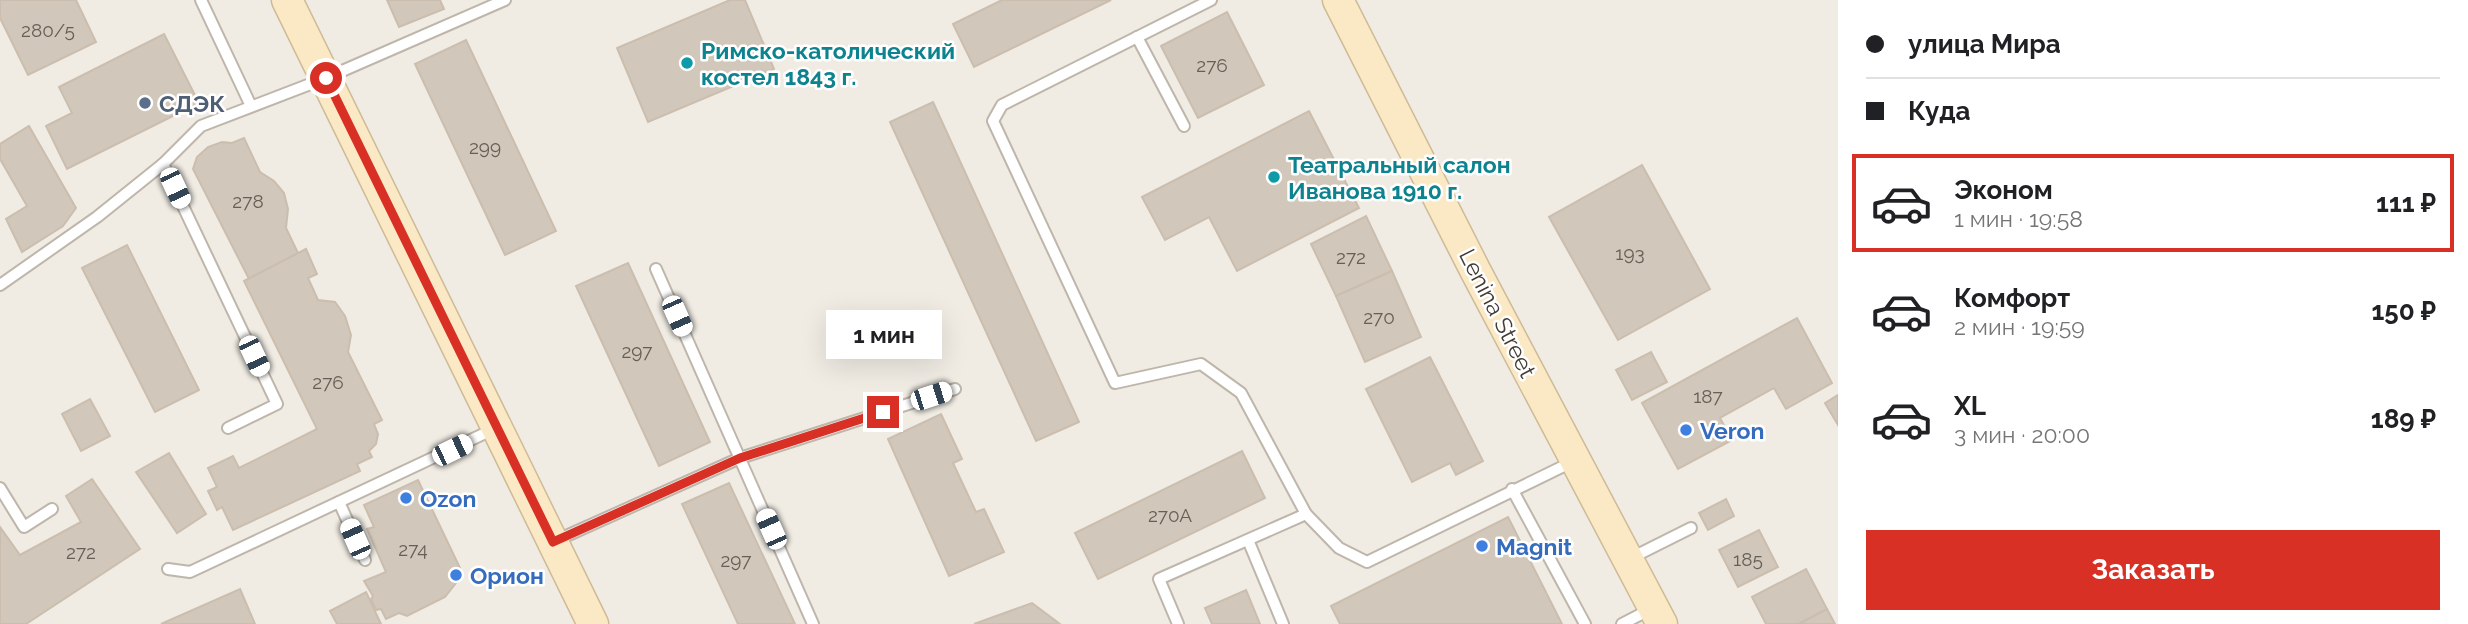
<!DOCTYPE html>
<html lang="ru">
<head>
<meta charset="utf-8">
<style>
  body { margin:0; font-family:Raleway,sans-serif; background:#f6f6f6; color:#202124; height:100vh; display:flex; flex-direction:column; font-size:26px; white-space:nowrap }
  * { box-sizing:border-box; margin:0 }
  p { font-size:23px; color:#757577 }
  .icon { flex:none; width:38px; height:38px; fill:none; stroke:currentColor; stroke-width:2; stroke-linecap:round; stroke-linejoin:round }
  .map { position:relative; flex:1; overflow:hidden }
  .panel { display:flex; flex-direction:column; background:#fff; width:630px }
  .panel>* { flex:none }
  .banner { display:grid; align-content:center; height:154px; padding:0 28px; background:#fff }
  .end { position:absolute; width:32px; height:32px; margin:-16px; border:9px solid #d93025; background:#fff; box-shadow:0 0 0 4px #fff }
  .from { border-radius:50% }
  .bubble { position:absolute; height:49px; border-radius:0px; background:#fff; box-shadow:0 7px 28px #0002; font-size:23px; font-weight:700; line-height:49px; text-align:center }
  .car { position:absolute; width:21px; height:42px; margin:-21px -10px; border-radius:9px; box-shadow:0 0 5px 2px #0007; background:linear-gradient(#fff 24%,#345 0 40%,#fff 0 76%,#345 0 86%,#fff 0) }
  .banner b { display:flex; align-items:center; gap:24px; height:66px; font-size:26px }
  .banner b+b { border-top:2px solid #e0e0e0 }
  .banner i { width:18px; height:18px; background:#202124 }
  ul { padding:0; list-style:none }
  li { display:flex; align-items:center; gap:21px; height:98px; margin:0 14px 10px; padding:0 14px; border:4px solid transparent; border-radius:0px }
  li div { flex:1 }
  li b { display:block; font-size:26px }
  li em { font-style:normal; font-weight:700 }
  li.current { border-color:#d93025 }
  li>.icon { width:63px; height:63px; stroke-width:1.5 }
  .action { display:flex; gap:14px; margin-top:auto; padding:14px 28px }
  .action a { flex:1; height:80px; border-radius:0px; background:#d93025; color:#fff; font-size:28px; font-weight:700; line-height:80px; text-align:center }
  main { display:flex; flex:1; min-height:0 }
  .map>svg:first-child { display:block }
  .building { fill:#d1c7ba; stroke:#cbbeae; stroke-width:2 }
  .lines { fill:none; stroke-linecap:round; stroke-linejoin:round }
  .service-casing { stroke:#beb6aa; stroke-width:14 }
  .secondary-casing { stroke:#cebb96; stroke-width:33 }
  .service { stroke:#fff; stroke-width:10 }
  .secondary { stroke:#fae9c4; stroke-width:30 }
  .route { stroke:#d93025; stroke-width:9 }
  .culture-dot { fill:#0f9aa8; stroke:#fff; stroke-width:2.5 }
  .service-dot { fill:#5c6f8a; stroke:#fff; stroke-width:2.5 }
  .shop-dot { fill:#3f7fe0; stroke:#fff; stroke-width:2.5 }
  .labels { text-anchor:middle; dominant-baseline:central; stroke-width:5; stroke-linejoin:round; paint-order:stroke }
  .number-label { font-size:19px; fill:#665f56 }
  .culture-label { font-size:23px; font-weight:bold; fill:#0d838f; stroke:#fff; text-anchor:start }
  .service-label { font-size:23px; font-weight:bold; fill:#4e5e75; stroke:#fff; text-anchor:start }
  .street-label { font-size:23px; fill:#423c34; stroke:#fff }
  .shop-label { font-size:23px; font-weight:bold; fill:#366cbe; stroke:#fff; text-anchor:start }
</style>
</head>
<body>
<main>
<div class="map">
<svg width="1838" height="624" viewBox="0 0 1838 624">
  <rect width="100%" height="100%" fill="#f0ece4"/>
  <g class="building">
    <path d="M0,0H76L96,42L28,75L0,18Z"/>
    <path d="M387,0H440L444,9L399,27Z"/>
    <path d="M730,0H745L774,69L648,122L617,48Z"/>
    <path d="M1002,0H1111L974,67L953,24Z"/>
    <path d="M1227,12L1264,85L1198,118L1161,46Z"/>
    <path d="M164,34L199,103L67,169L46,126L72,113L59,87Z"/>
    <path d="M466,40L556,231L505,255L415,64Z"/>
    <path d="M933,102L1079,422L1036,441L890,122Z"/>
    <path d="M1309,111L1359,208L1237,271L1209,217L1165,240L1142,197Z"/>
    <path d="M29,126L76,208L63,226L22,252L6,219L27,206L0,159V144Z"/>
    <path d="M244,138L260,172L274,181L284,193L288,209L286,228L298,253L249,279L193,169L197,157L208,147L222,142L232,143Z"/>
    <path d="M1642,165L1710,289L1618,340L1549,217Z"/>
    <path d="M1366,216L1392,271L1336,296L1311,244Z"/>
    <path d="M127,245L199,390L155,412L82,268Z"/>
    <path d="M306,249L317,274L308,278L318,300L335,302L345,316L351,335L348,352L382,420L374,424L378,434L376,444L369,451L372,457L357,464L360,471L233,530L222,507L217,510L208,491L217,487L208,468L233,456L239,468L317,429L244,281Z"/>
    <path d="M628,263L710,442L659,466L576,286Z"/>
    <path d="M1392,271L1421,337L1365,362L1336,296Z"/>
    <path d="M1797,318L1832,383L1786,409L1774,388L1720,418L1732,440L1678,469L1642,403Z"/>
    <path d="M1651,352L1667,382L1632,400L1616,370Z"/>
    <path d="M1430,357L1483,461L1456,475L1450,463L1412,482L1366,389Z"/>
    <path d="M1838,395V425L1825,403Z"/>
    <path d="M90,399L110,436L81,451L62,414Z"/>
    <path d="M941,414L962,459L953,463L976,512L984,509L1004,552L949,576L888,439Z"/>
    <path d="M1242,451L1265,498L1098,579L1075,533Z"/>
    <path d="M169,453L206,514L177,533L136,472Z"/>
    <path d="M92,479L140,549L26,624H0V527L20,555L81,522L66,496Z"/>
    <path d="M418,480L460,568L459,579L445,597L407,616L399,613L386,619L381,609L376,610L371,599L373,596L364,581L386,572L367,529L374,527L364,505Z"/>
    <path d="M729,483L744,515L795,624H738L682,504Z"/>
    <path d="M1726,499L1734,516L1708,530L1699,513Z"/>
    <path d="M1508,517L1562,624H1340L1331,606Z"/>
    <path d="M1759,530L1778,567L1738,587L1719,550Z"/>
    <path d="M1806,569L1827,609L1799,624H1766L1752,597Z"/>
    <path d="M240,589L255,624H161Z"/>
    <path d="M1246,590L1260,624H1212L1205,608Z"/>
    <path d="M366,592L381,624H337L330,611Z"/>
    <path d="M1032,603L1060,624H974Z"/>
    <path d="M1827,609L1835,624H1799Z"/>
  </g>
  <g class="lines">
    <defs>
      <g id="service">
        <path d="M201,0L251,106"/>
        <path d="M1211,0L1002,105L993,121L1115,383L1201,364L1241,393L1306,514L1339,548L1367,562L1572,462"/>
        <path d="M1137,37L1184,126"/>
        <path d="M656,269L813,624"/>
        <path d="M0,285L97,217L163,164"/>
        <path d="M228,428L277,404L163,164L201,126L326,78L505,0"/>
        <path d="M0,488L24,527L52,509"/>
        <path d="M1512,489L1585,624"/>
        <path d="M339,502L365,560"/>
        <path d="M1248,540L1283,624"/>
        <path d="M555,541L740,458L955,389"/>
        <path d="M1631,558L1691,528"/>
        <path d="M168,569L190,572L494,429"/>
        <path d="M1178,624L1159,579L1306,514"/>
        <path d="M1622,624L1651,609"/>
      </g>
      <g id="secondary">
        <path d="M287,0L593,624"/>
        <path d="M1338,0L1475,270L1662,624"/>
      </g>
    </defs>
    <use href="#service" class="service-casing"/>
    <use href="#secondary" class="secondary-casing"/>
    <use href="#service" class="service"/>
    <use href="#secondary" class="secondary"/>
  </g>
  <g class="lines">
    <path class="route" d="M326,78L553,542L740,458L883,412"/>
  </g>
  <g class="culture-dot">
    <circle cx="687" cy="63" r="7"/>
    <circle cx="1274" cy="177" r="7"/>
  </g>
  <circle class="service-dot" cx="145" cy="103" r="7"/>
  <g class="shop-dot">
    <circle cx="1686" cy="430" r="7"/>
    <circle cx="406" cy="498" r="7"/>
    <circle cx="1482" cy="546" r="7"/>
    <circle cx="456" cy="575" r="7"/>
  </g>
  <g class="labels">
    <g class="number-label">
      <text x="48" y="30">280/5</text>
      <text x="1212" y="65">276</text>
      <text x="485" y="147">299</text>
      <text x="248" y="201">278</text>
      <text x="1630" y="253">193</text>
      <text x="1351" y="257">272</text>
      <text x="1379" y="317">270</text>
      <text x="637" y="351">297</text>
      <text x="328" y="382">276</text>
      <text x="1708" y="396">187</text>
      <text x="1170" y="515">270А</text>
      <text x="413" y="549">274</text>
      <text x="81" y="552">272</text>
      <text x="1748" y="559">185</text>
      <text x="736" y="560">297</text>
    </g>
    <g class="culture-label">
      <text x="701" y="50">Римско-католический<tspan x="701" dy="26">костел 1843 г.</tspan></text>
      <text x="1288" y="164">Театральный салон<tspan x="1288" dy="26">Иванова 1910 г.</tspan></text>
    </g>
    <g class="service-label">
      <text x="159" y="103">СДЭК</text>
    </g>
    <g class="street-label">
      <text transform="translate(1498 313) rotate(63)">Lenina Street</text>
    </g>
    <g class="shop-label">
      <text x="1700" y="430">Veron</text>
      <text x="420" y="498">Ozon</text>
      <text x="1496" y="546">Magnit</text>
      <text x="470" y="575">Орион</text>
    </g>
  </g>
</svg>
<i class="end from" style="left:326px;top:78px"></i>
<i class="end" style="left:883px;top:412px"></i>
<div class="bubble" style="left:826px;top:310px;width:116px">1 мин</div>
<i class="car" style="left:175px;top:188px;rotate:155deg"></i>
<i class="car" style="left:677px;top:316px;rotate:156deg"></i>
<i class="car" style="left:254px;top:356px;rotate:155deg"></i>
<i class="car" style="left:931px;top:396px;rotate:72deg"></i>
<i class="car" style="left:452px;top:450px;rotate:64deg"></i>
<i class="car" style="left:771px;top:529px;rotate:336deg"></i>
<i class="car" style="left:355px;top:539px;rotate:336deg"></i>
</div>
<section class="panel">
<div class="banner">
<b><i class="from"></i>улица Мира</b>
<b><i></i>Куда</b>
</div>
<ul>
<li class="current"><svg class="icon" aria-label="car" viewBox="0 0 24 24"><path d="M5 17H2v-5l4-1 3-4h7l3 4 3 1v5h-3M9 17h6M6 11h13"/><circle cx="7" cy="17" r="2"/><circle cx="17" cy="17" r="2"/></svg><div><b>Эконом</b><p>1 мин · 19:58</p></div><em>111 ₽</em></li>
<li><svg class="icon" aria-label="car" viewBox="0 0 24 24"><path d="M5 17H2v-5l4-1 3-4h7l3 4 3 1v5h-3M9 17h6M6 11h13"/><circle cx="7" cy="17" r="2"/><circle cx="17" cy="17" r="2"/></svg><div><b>Комфорт</b><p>2 мин · 19:59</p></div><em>150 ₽</em></li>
<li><svg class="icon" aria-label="car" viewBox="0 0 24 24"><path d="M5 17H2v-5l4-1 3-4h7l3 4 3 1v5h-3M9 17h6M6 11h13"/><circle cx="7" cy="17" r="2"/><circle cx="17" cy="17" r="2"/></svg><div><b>XL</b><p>3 мин · 20:00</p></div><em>189 ₽</em></li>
</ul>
<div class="action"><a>Заказать</a></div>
</section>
</main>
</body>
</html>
